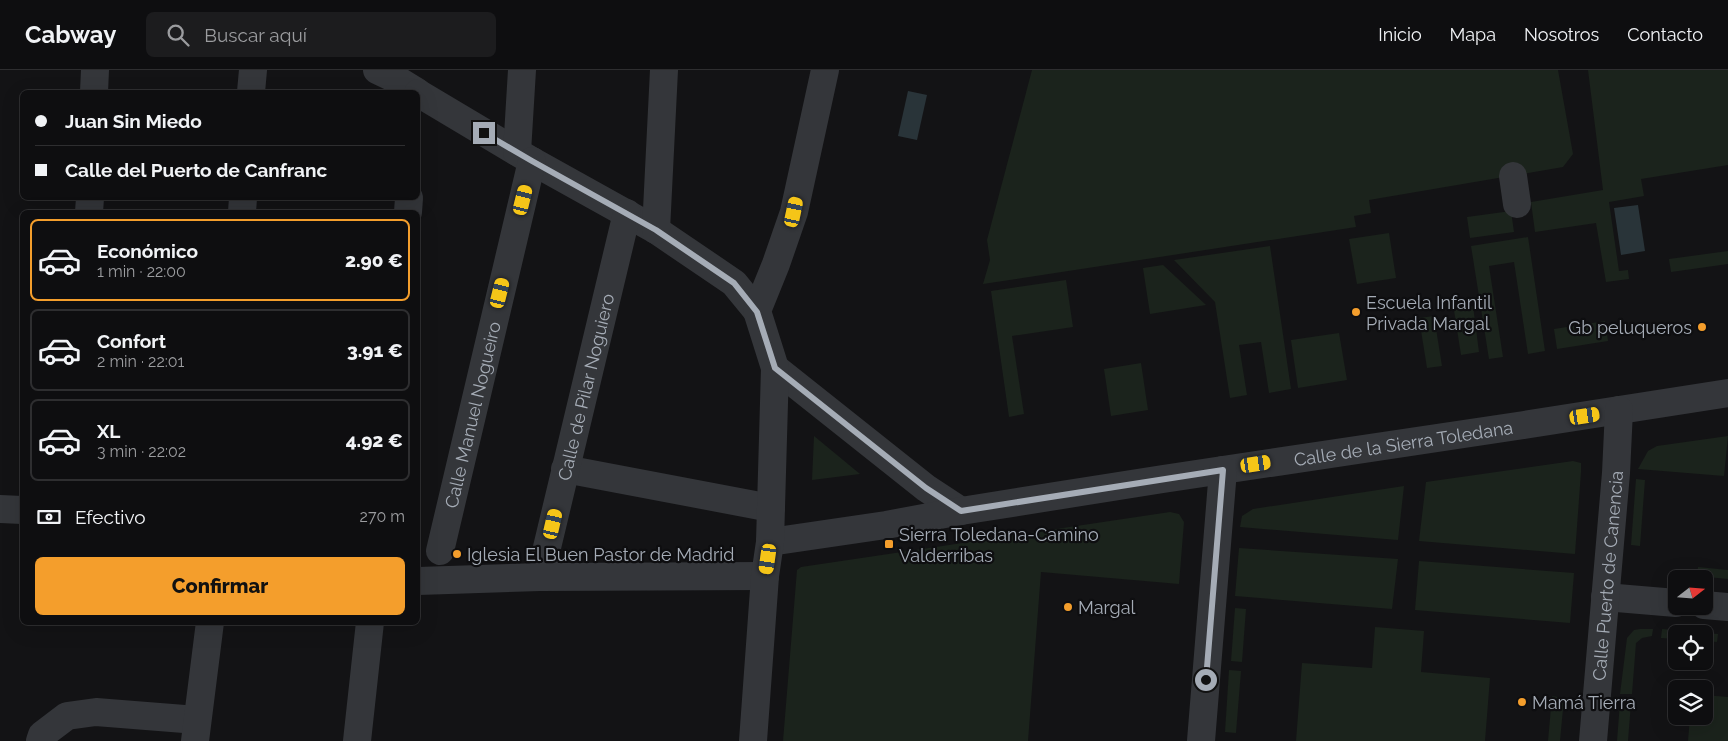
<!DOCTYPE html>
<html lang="es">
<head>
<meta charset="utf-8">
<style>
  body { margin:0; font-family:Raleway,sans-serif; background:#1c1c1e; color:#f1f3f6; height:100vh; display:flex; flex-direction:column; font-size:19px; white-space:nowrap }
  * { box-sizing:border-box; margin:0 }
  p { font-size:16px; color:#9b9c9f }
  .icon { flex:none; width:28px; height:28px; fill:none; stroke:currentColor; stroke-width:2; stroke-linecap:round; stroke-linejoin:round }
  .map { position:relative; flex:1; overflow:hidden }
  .panel { position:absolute; left:20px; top:140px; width:400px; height:415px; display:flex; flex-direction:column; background:#0e0e10; border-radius:8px; box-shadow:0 5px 20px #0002,0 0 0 1px #2e2e30 }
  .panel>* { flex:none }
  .banner { position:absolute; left:20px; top:20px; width:400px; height:110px; border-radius:8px; box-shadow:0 5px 20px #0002,0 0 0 1px #2e2e30; display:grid; align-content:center; height:110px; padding:0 15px; background:#0e0e10 }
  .needle { width:32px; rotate:73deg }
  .tools { position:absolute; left:1668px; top:500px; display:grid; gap:10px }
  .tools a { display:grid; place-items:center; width:45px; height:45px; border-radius:8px; background:#0e0e10; box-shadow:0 5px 20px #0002,0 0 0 1px #2e2e30; font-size:25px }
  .end { position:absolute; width:22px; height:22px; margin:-11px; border:6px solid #a5acb6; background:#111; box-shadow:0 0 0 2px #111 }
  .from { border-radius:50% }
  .car { position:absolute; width:15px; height:30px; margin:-15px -8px; border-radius:6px; box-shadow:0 0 4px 1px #0007; background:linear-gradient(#f5c518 24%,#345 0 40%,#f5c518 0 76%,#345 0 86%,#f5c518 0) }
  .banner b { display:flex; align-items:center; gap:18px; height:48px; font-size:19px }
  .banner b+b { border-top:1px solid #2e2e30 }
  .banner i { width:12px; height:12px; background:#f1f3f6 }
  ul { padding:9px 0 0; list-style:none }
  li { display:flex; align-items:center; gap:15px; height:82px; margin:0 10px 8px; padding:0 5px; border:2px solid #2e2e30; border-radius:8px }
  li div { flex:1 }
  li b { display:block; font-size:19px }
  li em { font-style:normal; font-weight:800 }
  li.active { border-color:#f49e2c }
  li>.icon { width:45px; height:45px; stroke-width:1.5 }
  .pay { display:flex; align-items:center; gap:12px; height:55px; padding:0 15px; font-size:19px }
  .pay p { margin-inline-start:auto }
  .primary-button { display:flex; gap:10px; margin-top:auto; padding:10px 15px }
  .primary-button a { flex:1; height:58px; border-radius:8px; background:#f49e2c; color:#111; font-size:20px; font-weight:800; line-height:58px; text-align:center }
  header { display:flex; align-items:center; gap:30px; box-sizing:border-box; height:70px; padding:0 25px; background:#0e0e10; border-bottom:1px solid #2e2e30 }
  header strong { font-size:24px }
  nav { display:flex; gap:28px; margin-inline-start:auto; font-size:18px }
  .search { width:350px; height:45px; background:#1c1c1e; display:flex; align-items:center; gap:12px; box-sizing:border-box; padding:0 18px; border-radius:8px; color:#9b9c9f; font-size:19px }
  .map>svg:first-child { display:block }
  .green { fill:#1b231c }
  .water { fill:#293439 }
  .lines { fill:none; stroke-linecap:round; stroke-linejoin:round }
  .minor { stroke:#34363a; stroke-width:28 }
  .route { stroke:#a5acb6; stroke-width:6 }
  .poi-dot { fill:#f49e2c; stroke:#0e0e10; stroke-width:2 }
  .labels { text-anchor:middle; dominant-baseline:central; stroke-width:4.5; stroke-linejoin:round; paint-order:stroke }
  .poi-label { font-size:18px; fill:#a5acb6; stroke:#0e0e10; text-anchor:start }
  .street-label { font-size:18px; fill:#a5acb6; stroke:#0e0e10 }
</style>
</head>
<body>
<header>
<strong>Cabway</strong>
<div class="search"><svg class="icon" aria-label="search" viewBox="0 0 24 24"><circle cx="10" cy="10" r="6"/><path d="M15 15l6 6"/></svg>Buscar aquí</div>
<nav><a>Inicio</a><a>Mapa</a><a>Nosotros</a><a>Contacto</a></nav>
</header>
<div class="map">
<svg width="1728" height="671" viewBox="0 0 1728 671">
  <rect width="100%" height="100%" fill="#131315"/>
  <g class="green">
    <path d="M1032,0H1558L1573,84L1563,97L1369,130L1371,143L1354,146L1356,157L983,214L990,190L987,170Z"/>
    <path d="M1588,0H1728V95L1641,109L1644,126L1609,132L1619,201L1628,200L1629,209L1606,212L1596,153L1535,162L1531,132L1603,120Z"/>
    <path d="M1511,141L1514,162L1470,168L1467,147Z"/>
    <path d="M1389,163L1396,208L1357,214L1349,169Z"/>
    <path d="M1528,167L1545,281L1528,284L1514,192L1489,196L1503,287L1489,289L1471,176Z"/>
    <path d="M1270,176L1291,319L1269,323L1261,272L1239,275L1247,325L1230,328L1215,232L1174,190Z"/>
    <path d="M1728,181V194L1671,202L1669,189Z"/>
    <path d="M1163,195L1206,235L1150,244L1143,198Z"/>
    <path d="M1066,210L1073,257L1012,266L1024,344L1009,347L991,221Z"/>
    <path d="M1473,236L1479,282L1461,285L1454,240Z"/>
    <path d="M1434,246L1442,296L1427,298L1419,248Z"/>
    <path d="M1605,251L1608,271L1557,279L1554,259Z"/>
    <path d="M1339,263L1347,310L1298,318L1291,270Z"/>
    <path d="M1141,293L1148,340L1111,346L1104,299Z"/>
    <path d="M814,366L860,404L812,410Z"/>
    <path d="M1728,366L1724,406L1638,399L1648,381L1657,376Z"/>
    <path d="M1573,391L1581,393V402L1575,484L1419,471L1426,412Z"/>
    <path d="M1636,409L1645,410L1640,476L1631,475Z"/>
    <path d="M1404,416L1398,470L1240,457L1242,446L1253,439Z"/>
    <path d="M1170,442L1179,444L1184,452L1179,514L1041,502L1028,671H783L797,500L801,497Z"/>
    <path d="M1239,478L1398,489L1392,539L1235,526Z"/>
    <path d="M1419,491L1574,503L1570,553L1415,540Z"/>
    <path d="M1698,497L1728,500V509L1697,506Z"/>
    <path d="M1235,538L1246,539L1242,592L1231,591Z"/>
    <path d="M1375,557L1424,561L1421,602L1490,608L1485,671H1296L1302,593L1372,598Z"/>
    <path d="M1640,559H1653L1652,566L1642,568L1636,573L1632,624H1620L1627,568L1634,560Z"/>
    <path d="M1662,559L1718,564L1717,572L1704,571V564H1676V569L1661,568Z"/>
    <path d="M1229,600L1241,601L1236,663L1225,662Z"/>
    <path d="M1704,625L1728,627V671H1688L1690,646H1704Z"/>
    <path d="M1552,626L1564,628L1560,671H1548Z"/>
    <path d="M1620,632L1631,633L1628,671H1617Z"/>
  </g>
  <g class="water">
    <path d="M908,21L927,25L917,70L898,66Z"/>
    <path d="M1638,135L1645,181L1621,185L1614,138Z"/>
  </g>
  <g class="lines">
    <g class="minor">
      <path d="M377,0L396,9L417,22"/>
      <path d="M94,22L95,0"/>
      <path d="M251,22L253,0"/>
      <path d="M418,23L532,91L656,160L734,213L757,241"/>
      <path d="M517,82L522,0"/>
      <path d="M1513,106L1517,134"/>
      <path d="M89,142L90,128"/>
      <path d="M242,142L243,128"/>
      <path d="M408,142L409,128"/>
      <path d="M656,160L664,0"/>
      <path d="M775,298L926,418L961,441"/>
      <path d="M565,399L771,438"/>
      <path d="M0,439L22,440"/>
      <path id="s1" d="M770,472L886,455L961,441L1163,409L1524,355L1728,323"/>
      <path id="s2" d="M440,481L532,91"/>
      <path id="s3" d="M544,490L627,143"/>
      <path d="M418,511L540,507L765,506"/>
      <path d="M1605,527L1676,533"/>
      <path d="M1704,535L1728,537"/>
      <path d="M40,671L42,665L67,646L96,642L197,650"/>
      <path d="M195,671L210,552"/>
      <path d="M357,671L370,552"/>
      <path d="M753,671L765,506L770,472L775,298L757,241L776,194L794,142L825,0"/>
      <path d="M1201,671L1223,400"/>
      <path id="s4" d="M1593,671L1616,403L1619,340"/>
    </g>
  </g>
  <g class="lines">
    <path class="route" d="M484,63L532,91L656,160L734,213L757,242L775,298L926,418L961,441L1223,400L1206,610"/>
  </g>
  <g class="poi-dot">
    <circle cx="1356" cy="242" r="5"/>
    <circle cx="1702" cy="257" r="5"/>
    <rect x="884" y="469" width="10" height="10" rx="2.5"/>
    <circle cx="457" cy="484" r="5"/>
    <circle cx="1068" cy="537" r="5"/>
    <circle cx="1522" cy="632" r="5"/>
  </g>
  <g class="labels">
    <g class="poi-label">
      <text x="1366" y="232">Escuela Infantil<tspan x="1366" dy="21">Privada Margal</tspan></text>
      <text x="1692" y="257" text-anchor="end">Gb peluqueros</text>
      <text x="899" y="464">Sierra Toledana-Camino<tspan x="899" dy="21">Valderribas</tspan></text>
      <text x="467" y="484">Iglesia El Buen Pastor de Madrid</text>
      <text x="1078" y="537">Margal</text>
      <text x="1532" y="632">Mamá Tierra</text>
    </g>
    <g class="street-label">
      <text stroke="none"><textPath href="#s3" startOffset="178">Calle de Pilar Noguiero</textPath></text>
      <text stroke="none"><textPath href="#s2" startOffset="140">Calle Manuel Nogueiro</textPath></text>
      <text stroke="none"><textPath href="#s1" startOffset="641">Calle de la Sierra Toledana</textPath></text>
      <text stroke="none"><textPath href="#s4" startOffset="166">Calle Puerto de Canencia</textPath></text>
    </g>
  </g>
</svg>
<div class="tools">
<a><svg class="needle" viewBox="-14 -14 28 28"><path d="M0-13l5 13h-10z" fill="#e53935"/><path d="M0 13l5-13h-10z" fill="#9b9c9f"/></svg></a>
<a><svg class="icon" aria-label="locate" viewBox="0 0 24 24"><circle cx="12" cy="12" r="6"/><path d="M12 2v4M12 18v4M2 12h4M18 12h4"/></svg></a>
<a><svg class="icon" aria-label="layers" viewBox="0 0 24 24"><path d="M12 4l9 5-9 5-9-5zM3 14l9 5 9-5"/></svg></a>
</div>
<i class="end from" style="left:1206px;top:610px"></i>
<i class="end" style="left:484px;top:63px"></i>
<i class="car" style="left:523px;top:130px;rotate:14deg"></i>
<i class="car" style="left:794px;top:142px;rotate:12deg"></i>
<i class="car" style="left:500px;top:223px;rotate:14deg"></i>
<i class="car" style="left:1585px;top:346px;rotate:81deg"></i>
<i class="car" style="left:1256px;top:394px;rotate:81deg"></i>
<i class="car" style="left:553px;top:454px;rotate:13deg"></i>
<i class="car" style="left:768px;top:489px;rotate:188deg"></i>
<div class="banner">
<b><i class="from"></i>Juan Sin Miedo</b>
<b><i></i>Calle del Puerto de Canfranc</b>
</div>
<section class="panel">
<ul>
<li class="active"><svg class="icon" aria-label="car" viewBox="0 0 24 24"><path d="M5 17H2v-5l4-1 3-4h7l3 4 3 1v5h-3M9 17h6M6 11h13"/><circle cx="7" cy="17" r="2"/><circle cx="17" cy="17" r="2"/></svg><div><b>Económico</b><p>1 min · 22:00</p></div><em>2.90 €</em></li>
<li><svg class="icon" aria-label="car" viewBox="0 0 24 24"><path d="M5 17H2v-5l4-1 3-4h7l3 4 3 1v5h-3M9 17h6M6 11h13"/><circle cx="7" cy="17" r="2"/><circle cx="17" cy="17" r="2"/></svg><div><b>Confort</b><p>2 min · 22:01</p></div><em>3.91 €</em></li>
<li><svg class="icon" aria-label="car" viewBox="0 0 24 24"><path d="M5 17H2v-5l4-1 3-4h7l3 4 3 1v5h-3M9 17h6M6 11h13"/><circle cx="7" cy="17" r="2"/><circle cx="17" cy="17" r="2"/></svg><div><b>XL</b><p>3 min · 22:02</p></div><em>4.92 €</em></li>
</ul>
<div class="pay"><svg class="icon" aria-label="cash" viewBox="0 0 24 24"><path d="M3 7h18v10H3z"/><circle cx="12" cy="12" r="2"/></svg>Efectivo<p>270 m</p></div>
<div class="primary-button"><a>Confirmar</a></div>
</section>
</div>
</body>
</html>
